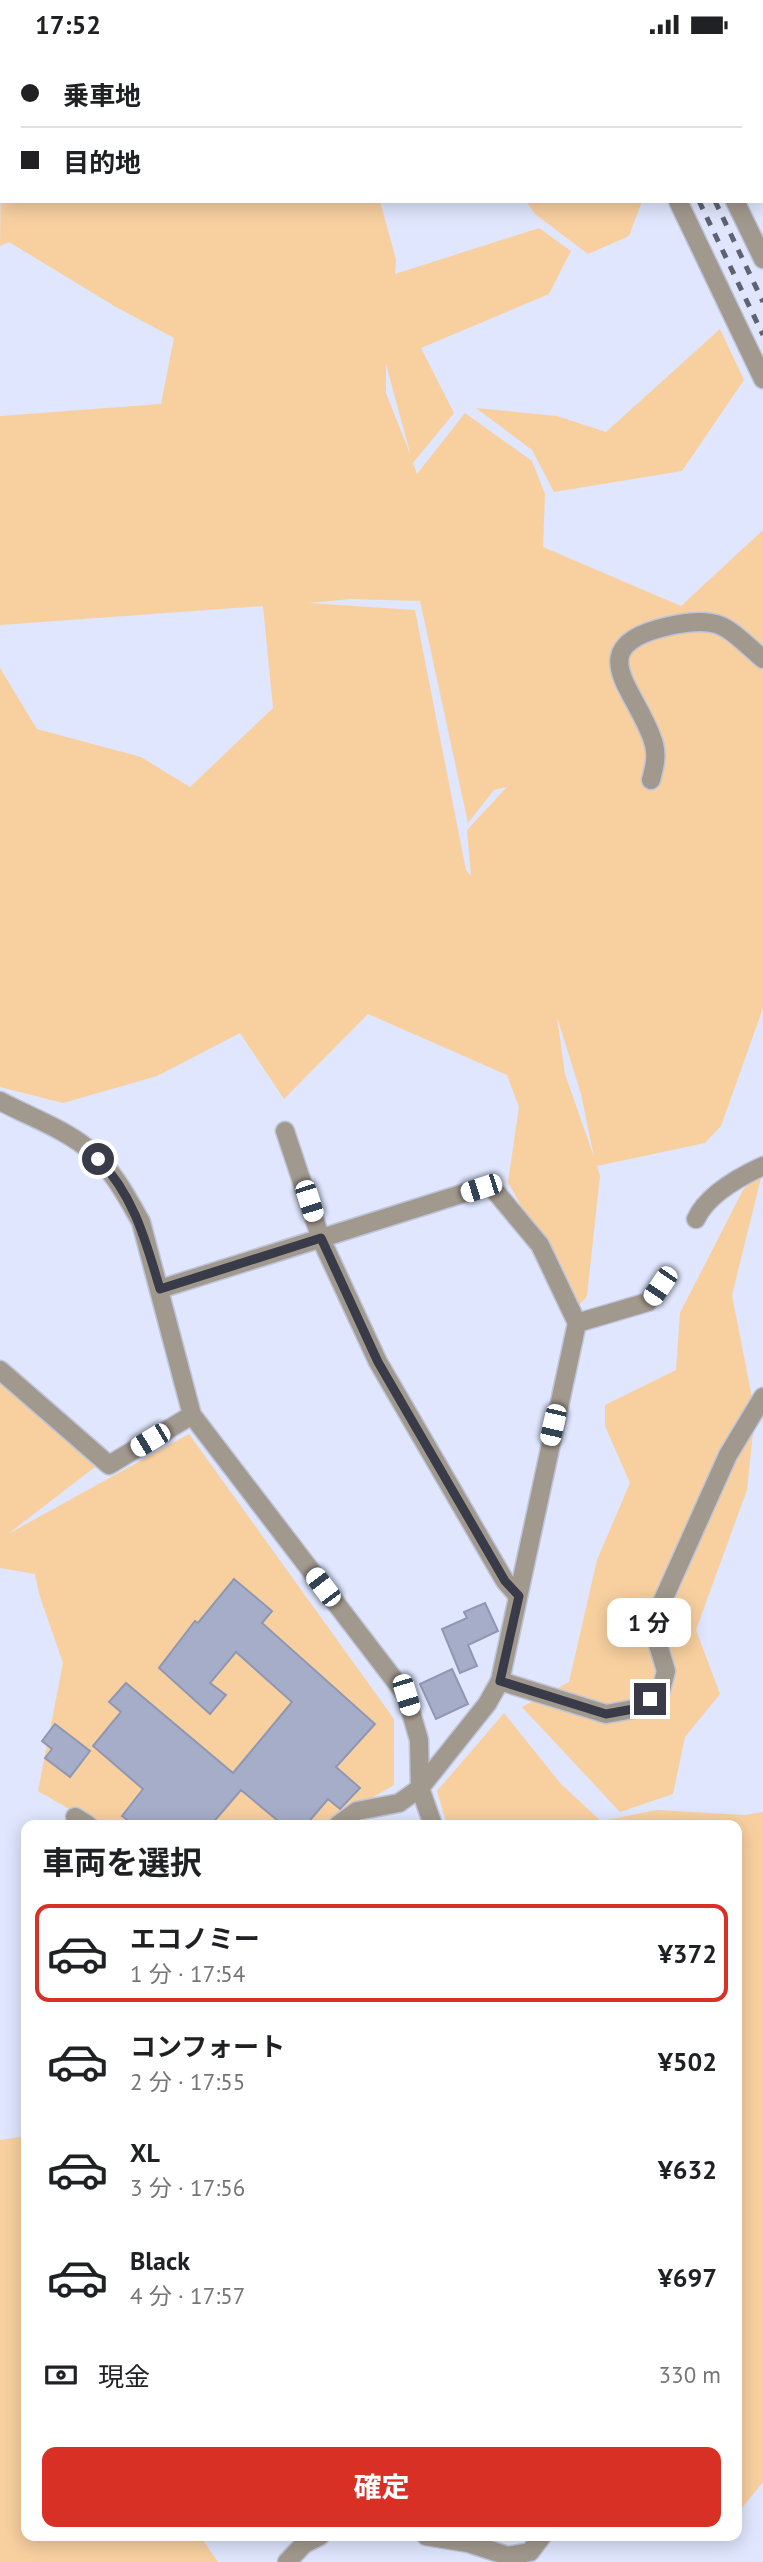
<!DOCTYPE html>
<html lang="ja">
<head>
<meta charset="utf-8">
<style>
  body { margin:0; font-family:"PT Sans","Noto Sans JP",sans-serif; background:#f6f6f6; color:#202124; height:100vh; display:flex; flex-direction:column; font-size:26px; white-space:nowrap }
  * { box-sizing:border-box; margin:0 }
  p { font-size:23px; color:#757577 }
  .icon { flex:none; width:38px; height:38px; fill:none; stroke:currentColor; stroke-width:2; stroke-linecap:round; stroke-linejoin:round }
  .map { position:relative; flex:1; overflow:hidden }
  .side { position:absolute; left:21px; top:1771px; width:721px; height:721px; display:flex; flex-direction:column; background:#fff; border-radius:14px; box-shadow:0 4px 18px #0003 }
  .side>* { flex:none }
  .top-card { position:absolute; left:0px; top:0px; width:763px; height:154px; box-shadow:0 4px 18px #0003; display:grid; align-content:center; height:154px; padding:0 21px; background:#fff }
  .end { position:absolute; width:32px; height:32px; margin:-16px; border:9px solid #393c48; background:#fff; box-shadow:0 0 0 4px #fff }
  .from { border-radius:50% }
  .bubble { position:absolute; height:49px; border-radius:14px; background:#fff; box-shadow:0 4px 18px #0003; font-size:23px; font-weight:700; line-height:49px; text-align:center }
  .car { position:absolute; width:21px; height:42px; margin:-21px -10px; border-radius:9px; box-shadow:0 0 5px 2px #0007; background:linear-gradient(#fff 24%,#345 0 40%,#fff 0 76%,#345 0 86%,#fff 0) }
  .top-card b { display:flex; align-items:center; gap:24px; height:66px; font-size:26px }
  .top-card b+b { border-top:2px solid #e0e0e0 }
  .top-card i { width:18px; height:18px; background:#202124 }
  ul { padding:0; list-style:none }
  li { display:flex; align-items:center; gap:21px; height:98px; margin:0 14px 10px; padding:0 7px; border:4px solid transparent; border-radius:14px }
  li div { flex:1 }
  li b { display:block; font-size:26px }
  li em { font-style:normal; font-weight:700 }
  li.selected { border-color:#d93025 }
  li>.icon { width:63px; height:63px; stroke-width:1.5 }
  h2 { padding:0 21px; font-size:32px; line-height:84px }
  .pay { display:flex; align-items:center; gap:18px; height:77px; padding:0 21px; font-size:26px }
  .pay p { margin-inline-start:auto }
  .primary-button { display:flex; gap:14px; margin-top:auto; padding:14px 21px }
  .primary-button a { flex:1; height:80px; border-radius:14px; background:#d93025; color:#fff; font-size:28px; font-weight:700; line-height:80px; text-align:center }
  .status { display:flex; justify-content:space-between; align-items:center; height:49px; padding:0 35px; background:#fff; direction:ltr }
  .status svg { height:19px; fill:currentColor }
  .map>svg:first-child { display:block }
  .green { fill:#f8d0a0; fill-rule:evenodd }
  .building { fill:#a5adc9; stroke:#9097b2; stroke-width:2 }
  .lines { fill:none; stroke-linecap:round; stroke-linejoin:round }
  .minor-casing { stroke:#bec4d9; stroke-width:21 }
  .minor { stroke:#a2998e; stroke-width:18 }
  .rail { stroke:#5e6271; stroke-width:5; stroke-dasharray:9 9; stroke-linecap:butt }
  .route { stroke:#393c48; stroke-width:9 }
</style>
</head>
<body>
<div class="status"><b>17:52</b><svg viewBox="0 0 49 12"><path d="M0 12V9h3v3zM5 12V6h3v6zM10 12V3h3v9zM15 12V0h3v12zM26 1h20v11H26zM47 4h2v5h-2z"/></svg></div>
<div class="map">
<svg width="763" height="2513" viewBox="0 0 763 2513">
  <rect width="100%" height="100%" fill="#dfe6fd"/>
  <g class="green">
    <path d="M38,0H376L36,2Z"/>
    <path d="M2,31V152H380L396,211L395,225L539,179L571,202L549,245L421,299L454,364L413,414L417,425L465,364L532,412L545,445L543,498L681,557L763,481V959L721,1077L705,1094L597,1117L600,1127L587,1247L577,1259L508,1133L519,1058L507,1026L368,965L284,1050L240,984L157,1027L63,1054L0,1038V619L37,680L141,708L190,738L273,659L263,557L0,576V367L161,355L174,289L116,258L9,193L0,197ZM386,315L410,404V405L386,344ZM351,550L420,552L468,774L494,741L507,738L467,781L471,827L466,821L415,561L309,554ZM557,968L581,1045L594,1108L565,1025Z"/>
    <path d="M526,152H642L629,187L588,205L535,165Z"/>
    <path d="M720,280L744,331L682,422L554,443L532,401L476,359L557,367L606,383Z"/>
    <path d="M763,1121L732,1246L755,1364L747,1441L696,1581L720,1645L685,1688L673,1745L620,1763L522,1658L569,1633L597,1511L630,1434L605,1377V1356L676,1321L680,1264L743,1141Z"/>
    <path d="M0,1321L95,1418L8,1485L189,1385L394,1670V1736L326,1776H97L38,1742L63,1614L39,1545L35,1525L0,1519Z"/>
    <path d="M504,1664L561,1735L601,1772L657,1761L744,1766L763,1763V2433L737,2465V1776H447L437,1742Z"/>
    <path d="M26,2087V2487H200L218,2513H0V2091Z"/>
  </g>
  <g class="building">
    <path d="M234,1530L272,1562L262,1574L375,1675L336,1718L360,1739L340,1760L328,1750L306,1776H283L241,1741L211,1776H134L122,1767L143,1740L93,1697L121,1663L109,1653L126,1634L233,1724L292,1653L236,1603L210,1634L226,1646L210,1665L159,1619L195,1572L198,1574Z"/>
    <path d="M485,1554L498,1582L468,1596L477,1617L460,1624L442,1580L467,1569L464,1563Z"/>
    <path d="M452,1620L468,1655L436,1670L420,1635Z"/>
    <path d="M55,1675L90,1702L70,1728L45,1709L52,1700L42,1692Z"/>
  </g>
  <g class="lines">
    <defs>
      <g id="minor">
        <path d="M607,0L608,2"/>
        <path d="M682,0V2"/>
        <path d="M678,152L763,330"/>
        <path d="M735,152L763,210"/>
        <path d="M651,731C655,716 658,704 652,689C634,638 580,597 669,577C721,566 725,577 763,610"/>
        <path d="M0,1052C28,1067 62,1079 87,1099C111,1118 126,1146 141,1173L192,1366L406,1646L419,1691L420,1739L433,1776"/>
        <path d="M285,1082L321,1190L378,1313L505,1532L518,1547"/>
        <path d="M696,1170C707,1146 739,1128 763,1117"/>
        <path d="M160,1240L490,1136L540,1196L577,1274L500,1632L487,1655L420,1739L399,1754L357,1762L338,1776"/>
        <path d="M577,1274L648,1253L660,1237"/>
        <path d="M0,1321L109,1416L192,1366"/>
        <path d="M500,1632L606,1665L639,1659L661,1641L666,1622L657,1592L659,1560L728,1406L763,1348"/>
        <path d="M75,1768L88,1776"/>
        <path d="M426,2487L468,2494L508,2507L530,2503L542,2487"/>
        <path d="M287,2513L304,2495L320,2487"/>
      </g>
    </defs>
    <use href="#minor" class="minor-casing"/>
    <use href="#minor" class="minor"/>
    <g class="rail">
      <path d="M630,0L631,2"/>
      <path d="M644,0L645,2"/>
      <path d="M699,152L763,286"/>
      <path d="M715,152L763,253"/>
    </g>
  </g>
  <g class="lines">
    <path class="route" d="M98,1110C134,1146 146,1193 160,1240L321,1189L378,1313L505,1532L519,1547L500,1632L606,1665L639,1659L650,1650"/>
  </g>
</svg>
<i class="end from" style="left:98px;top:1110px"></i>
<i class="end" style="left:650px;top:1650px"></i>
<div class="bubble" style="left:607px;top:1549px;width:84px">1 分</div>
<i class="car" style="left:481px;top:1139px;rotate:252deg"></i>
<i class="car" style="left:309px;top:1152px;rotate:162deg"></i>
<i class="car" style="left:660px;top:1237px;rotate:214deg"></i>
<i class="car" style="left:553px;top:1376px;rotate:193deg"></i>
<i class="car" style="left:150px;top:1391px;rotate:239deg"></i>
<i class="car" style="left:323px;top:1538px;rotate:323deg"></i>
<i class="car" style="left:406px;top:1646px;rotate:163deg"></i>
<div class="top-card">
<b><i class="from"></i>乗車地</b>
<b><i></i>目的地</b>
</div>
<section class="side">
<h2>車両を選択</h2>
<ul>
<li class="selected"><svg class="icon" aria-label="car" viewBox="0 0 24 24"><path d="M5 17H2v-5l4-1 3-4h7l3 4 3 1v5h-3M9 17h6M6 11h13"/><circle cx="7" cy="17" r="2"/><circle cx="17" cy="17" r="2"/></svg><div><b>エコノミー</b><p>1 分 · 17:54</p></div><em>¥372</em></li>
<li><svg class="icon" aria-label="car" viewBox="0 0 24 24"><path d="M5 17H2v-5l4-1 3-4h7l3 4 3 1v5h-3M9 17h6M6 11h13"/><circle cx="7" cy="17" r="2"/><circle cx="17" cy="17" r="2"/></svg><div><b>コンフォート</b><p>2 分 · 17:55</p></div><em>¥502</em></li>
<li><svg class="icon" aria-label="car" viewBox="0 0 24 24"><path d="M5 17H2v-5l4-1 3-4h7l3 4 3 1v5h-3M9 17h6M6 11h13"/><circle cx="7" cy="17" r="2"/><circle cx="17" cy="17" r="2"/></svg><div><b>XL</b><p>3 分 · 17:56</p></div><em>¥632</em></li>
<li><svg class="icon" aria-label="car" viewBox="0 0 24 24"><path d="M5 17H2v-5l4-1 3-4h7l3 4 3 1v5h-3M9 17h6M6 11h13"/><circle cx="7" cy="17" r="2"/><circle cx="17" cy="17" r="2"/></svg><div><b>Black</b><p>4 分 · 17:57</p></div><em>¥697</em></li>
</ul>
<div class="pay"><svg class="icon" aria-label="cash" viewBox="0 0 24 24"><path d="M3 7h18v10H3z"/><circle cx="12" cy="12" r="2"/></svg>現金<p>330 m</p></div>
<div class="primary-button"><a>確定</a></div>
</section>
</div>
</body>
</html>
